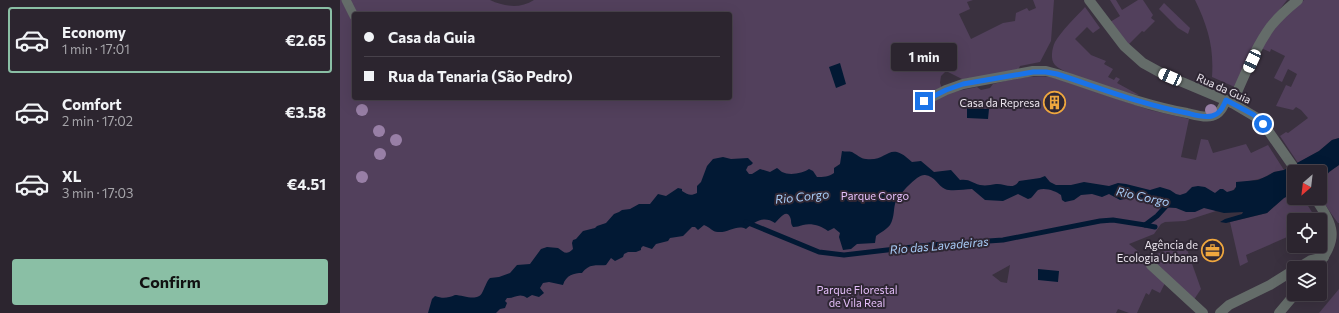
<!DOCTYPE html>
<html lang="en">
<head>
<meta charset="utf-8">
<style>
  body { margin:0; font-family:Commissioner,sans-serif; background:#342d37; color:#f1f3f6; height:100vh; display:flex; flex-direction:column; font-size:15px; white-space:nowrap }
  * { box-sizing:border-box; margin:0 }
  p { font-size:13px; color:#a6a5aa }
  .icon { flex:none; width:22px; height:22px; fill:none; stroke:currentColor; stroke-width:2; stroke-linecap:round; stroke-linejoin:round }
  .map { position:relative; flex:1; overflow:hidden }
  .panel { display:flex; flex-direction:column; background:#2c252f; width:340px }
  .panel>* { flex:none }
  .hud { position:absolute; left:12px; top:12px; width:380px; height:88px; border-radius:4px; box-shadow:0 4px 16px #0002,0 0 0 1px #48424b; display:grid; align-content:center; height:88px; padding:0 12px; background:#2c252f }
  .needle { width:26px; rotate:208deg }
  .tools { position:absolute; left:947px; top:165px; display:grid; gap:8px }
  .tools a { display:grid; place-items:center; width:40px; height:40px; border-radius:4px; background:#2c252f; box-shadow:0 4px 16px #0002,0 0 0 1px #48424b; font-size:20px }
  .end { position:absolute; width:18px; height:18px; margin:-9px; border:5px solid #1a73e8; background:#fff; box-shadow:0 0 0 2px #fff }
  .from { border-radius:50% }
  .bubble { position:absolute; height:28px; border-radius:4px; background:#2c252f; box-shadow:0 4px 16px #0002,0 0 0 1px #48424b; font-size:13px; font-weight:700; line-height:28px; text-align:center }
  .car { position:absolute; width:12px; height:24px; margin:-12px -6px; border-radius:5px; box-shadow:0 0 3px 1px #0007; background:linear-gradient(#fff 24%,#345 0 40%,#fff 0 76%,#345 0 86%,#fff 0) }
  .hud b { display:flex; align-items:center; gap:14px; height:38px; font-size:15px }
  .hud b+b { border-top:1px solid #48424b }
  .hud i { width:10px; height:10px; background:#f1f3f6 }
  ul { padding:7px 0 0; list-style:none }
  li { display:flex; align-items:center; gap:12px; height:66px; margin:0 8px 6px; padding:0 4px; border:2px solid transparent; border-radius:4px }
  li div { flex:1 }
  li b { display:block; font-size:15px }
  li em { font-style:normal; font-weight:700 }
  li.active { border-color:#8abfa5 }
  li>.icon { width:36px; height:36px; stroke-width:1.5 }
  .primary-button { display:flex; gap:8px; margin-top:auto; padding:8px 12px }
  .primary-button a { flex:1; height:46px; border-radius:4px; background:#8abfa5; color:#111; font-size:16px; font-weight:700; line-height:46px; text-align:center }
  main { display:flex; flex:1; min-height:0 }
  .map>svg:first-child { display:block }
  .green { fill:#52405c; fill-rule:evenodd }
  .water { fill:#021934 }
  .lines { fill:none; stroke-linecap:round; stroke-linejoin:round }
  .stream { stroke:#021934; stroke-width:5 }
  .lane { stroke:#646c69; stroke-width:9 }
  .street { stroke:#646c69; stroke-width:10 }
  .tree { fill:#987fa6 }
  .route { stroke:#1a73e8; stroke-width:5 }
  .labels { text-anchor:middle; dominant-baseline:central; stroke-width:4; stroke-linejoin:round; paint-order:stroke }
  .street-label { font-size:11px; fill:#ebe5ee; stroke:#2f2734 }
  .poi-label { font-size:11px; fill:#ebe5ee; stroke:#2f2734; text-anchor:end }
  .park-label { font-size:11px; fill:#e5bffa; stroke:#2f2734 }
  .water-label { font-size:12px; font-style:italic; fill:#a8cdf8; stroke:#2f2734 }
</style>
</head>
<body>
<main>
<section class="panel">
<ul>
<li class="active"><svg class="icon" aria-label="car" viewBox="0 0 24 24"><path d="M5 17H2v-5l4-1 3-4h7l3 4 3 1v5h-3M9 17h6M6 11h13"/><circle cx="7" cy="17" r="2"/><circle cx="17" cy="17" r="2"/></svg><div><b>Economy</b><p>1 min · 17:01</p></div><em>€2.65</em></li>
<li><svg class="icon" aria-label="car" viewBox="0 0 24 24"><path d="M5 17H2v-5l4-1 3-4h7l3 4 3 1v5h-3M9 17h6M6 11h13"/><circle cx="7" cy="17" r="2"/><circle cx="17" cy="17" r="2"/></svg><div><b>Comfort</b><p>2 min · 17:02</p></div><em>€3.58</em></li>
<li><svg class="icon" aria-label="car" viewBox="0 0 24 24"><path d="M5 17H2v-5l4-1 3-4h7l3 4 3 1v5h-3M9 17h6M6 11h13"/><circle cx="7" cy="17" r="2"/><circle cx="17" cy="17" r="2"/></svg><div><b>XL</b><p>3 min · 17:03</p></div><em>€4.51</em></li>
</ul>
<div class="primary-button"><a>Confirm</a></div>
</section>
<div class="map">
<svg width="999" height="313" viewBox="0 0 999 313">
  <rect width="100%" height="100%" fill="#3a313f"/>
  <g class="green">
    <path d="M0,0H150C165,7 180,9 194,0H633L627,2L630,9L619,14L631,39L663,23L675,21L676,13L687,8L689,11L696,8L693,0H714L711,41L700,62L680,66L678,70L624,80L606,71L601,76L600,83L604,94L637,87L641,90L650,88L653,84C672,79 695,74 715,78L810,110L849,119L841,157L856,160L861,139L868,140L873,153L906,144L911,153L928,145L944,170L934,172L923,178L910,181L896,187L874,210L876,211L845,221L825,222L821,224L814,234L789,244L799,252L810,268L826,281L820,293L812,289L809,295L806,293L797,313H789L778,309L776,313H0ZM14,14H390V98H14ZM670,265L667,283L661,282L652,275Z"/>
    <path d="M770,0H776L782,10L798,0H803L813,15L811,18L815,21L804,32L802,31L788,45L770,22L780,16Z"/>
    <path d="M855,0H947L933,18L897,88L872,77C874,47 868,27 855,0Z"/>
    <path d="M964,0H999V138L992,140L979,151L958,163L940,136L946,132L948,133L968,118L961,110L956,107L953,110L936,106L946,85L951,87L957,74L948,69L942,82L934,78L945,56L931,49L930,52L921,48L941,20Z"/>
    <path d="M824,3L850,28L848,34L838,28L819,9Z"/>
    <path d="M745,7L760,28L753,33L747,27L735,39L751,55L766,61L764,64L773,69L768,77L774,80L776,77L780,79L777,83L799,95C784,93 724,75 715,65C710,60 712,48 715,42C722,30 736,17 745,7Z"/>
    <path d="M999,165V223H998C981,198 967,186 999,165Z"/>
    <path d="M954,193V198H963L977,220H954V234L906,255L908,262L900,266L890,222L927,213L944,198Z"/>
    <path d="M845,244L861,289L853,301L814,263L811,256Z"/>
    <path d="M999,289V313H979Z"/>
  </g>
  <g class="water">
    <path d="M500,63L506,84L496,88L489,67Z"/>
    <path d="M627,108L649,109L648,119L627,118Z"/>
    <path d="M999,138V165L989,172L980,184V172H954V193L944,198L927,213L886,223L880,222L885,219L902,214L903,212L884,213L864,208L855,212H846L836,208L819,207L798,196L780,200L769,194L762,197L752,194L741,195L734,200L725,202L722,200L721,195C716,191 705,187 698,190C696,192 693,196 691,198L688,199L678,194L663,201L645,200L632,189C624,189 612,192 605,189C598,186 595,176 585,175C577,174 560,194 556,201C553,208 555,217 550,225C547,229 540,233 536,236L535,243L517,244L511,249L503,250L499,237L500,233L494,228L488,231C481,226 472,223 463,225C459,226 457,227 453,227C450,223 452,221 450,217C446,208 438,221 435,223C424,215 414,222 406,229C397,224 388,233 378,232C372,232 370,227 364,225L358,230L355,227H352L343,236L330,238L328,241L316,244L312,249L303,246L301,248V250L296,252H288L284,254L283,257L275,261L271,258L266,265C255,266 250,263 242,273C234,273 226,275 223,285L209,282L203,283L200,288L204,293L199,297L192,295L187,298C179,292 174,299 167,298L165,301L167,303L165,308L160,309L156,313H88L92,299L95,296C103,299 108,298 115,295C123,295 137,302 142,293C145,288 146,282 150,278L159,277L170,273L177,265L190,264L201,249L207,247L218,248C224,252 226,256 233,249L232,243L233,240L236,239L243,231L255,228L257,226L266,223L274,214L279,212L282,210L290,209L299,204H310L318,194L326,196L338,188L342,189V191C348,195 351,196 357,193V186L361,182L367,166L373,159L383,157L391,159L408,158L413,163L411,165L408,166L406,170L409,174H412L420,169L430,172L437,168C439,169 440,171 442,172C450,176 463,173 469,169L473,171L477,177C483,177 489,177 494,173V168L500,164L502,151C505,152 509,151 512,152C516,154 521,159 526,159C549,162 548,139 572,162L581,161L594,172L611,170L620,180C631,179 631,183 640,185C646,186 650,185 656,184C664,183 673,191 679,181L700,178L705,176L710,182L716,185H731L744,182L769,186L778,183L786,184L810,190L820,187L830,190L836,194L840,195L846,193L852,187L858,186L865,187L875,193L880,189H883L887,192L894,190L896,187V182L918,180L927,176L934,172L944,170L979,151L992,140Z"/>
    <path d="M698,269L719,271L718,282L698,280Z"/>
  </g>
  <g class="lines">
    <g class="stream">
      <path d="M406,222L479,252L504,255L590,245L663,240L760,221L773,220L805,225L817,216L828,204"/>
      <path d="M805,225L815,227"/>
    </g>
    <path class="lane" d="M6,0L14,16"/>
    <g class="street">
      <path d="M749,0L784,46L803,63L823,74L892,103L919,119L927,129L957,172"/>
      <path d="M584,101L606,90L623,84L693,71H706L717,74C760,88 803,105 847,113C855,115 864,118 872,116C880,114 883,107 886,100"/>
      <path d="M892,103C904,78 914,49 931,26C939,16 948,8 958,0"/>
      <path d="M975,198C995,228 999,237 976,268"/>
      <path d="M811,265L863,313"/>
      <path d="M958,268L971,260L984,257"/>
      <path d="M880,313L889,305L930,285L954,270"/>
      <path d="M939,313L955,294"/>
    </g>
  </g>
  <g class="tree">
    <circle cx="22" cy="110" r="6"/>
    <circle cx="871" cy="110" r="6"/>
    <circle cx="39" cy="131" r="6"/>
    <circle cx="56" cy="140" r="6"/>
    <circle cx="40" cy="154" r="6"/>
    <circle cx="22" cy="177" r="6"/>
  </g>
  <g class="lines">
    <path class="route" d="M584,101L606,90L623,84L693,72H706L717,74C760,88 803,105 847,113C855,115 864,118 872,116C880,114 883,107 886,100L914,115L923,124"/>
  </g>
  <defs>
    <symbol id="building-ring" viewBox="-11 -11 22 22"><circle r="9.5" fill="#2f2734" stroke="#efa73e" stroke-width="1.5"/><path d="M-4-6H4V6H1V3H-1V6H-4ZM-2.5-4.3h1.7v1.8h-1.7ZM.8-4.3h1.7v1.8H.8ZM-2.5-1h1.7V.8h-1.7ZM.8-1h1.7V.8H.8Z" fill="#efa73e"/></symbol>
    <symbol id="office-ring" viewBox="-11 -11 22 22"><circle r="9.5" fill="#2f2734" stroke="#efa73e" stroke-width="1.5"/><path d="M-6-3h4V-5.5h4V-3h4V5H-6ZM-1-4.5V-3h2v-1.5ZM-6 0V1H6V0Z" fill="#efa73e"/></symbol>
  </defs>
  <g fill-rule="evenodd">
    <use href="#building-ring" x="702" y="90" width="25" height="25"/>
    <use href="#office-ring" x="860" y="238" width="25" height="25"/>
  </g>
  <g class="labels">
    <g class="street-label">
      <text transform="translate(884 88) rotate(24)">Rua da Guia</text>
    </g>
    <g class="poi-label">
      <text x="700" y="102">Casa da Represa</text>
      <text x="858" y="244">Agência de<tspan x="858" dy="13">Ecologia Urbana</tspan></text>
    </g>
    <g class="park-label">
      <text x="535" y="195">Parque Corgo</text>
      <text x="517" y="289">Parque Florestal<tspan x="517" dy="13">de Vila Real</tspan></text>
    </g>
    <g class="water-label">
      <text transform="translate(462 196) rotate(-6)">Rio Corgo</text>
      <text transform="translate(803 196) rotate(12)">Rio Corgo</text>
      <text transform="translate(599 245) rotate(-5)">Rio das Lavadeiras</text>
    </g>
  </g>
</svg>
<div class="tools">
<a><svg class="needle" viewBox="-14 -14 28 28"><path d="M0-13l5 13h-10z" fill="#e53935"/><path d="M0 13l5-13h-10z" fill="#a6a5aa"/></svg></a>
<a><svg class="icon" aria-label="locate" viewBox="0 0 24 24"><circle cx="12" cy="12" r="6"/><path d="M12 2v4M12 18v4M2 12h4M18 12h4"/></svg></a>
<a><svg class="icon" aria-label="layers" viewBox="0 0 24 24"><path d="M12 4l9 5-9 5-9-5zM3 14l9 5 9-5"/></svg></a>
</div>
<i class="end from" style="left:923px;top:124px"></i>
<i class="end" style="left:584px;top:101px"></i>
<div class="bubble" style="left:551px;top:43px;width:66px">1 min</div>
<i class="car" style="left:912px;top:61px;rotate:205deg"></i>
<i class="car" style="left:830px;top:77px;rotate:294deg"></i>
<div class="hud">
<b><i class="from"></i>Casa da Guia</b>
<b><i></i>Rua da Tenaria (São Pedro)</b>
</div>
</div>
</main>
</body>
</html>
